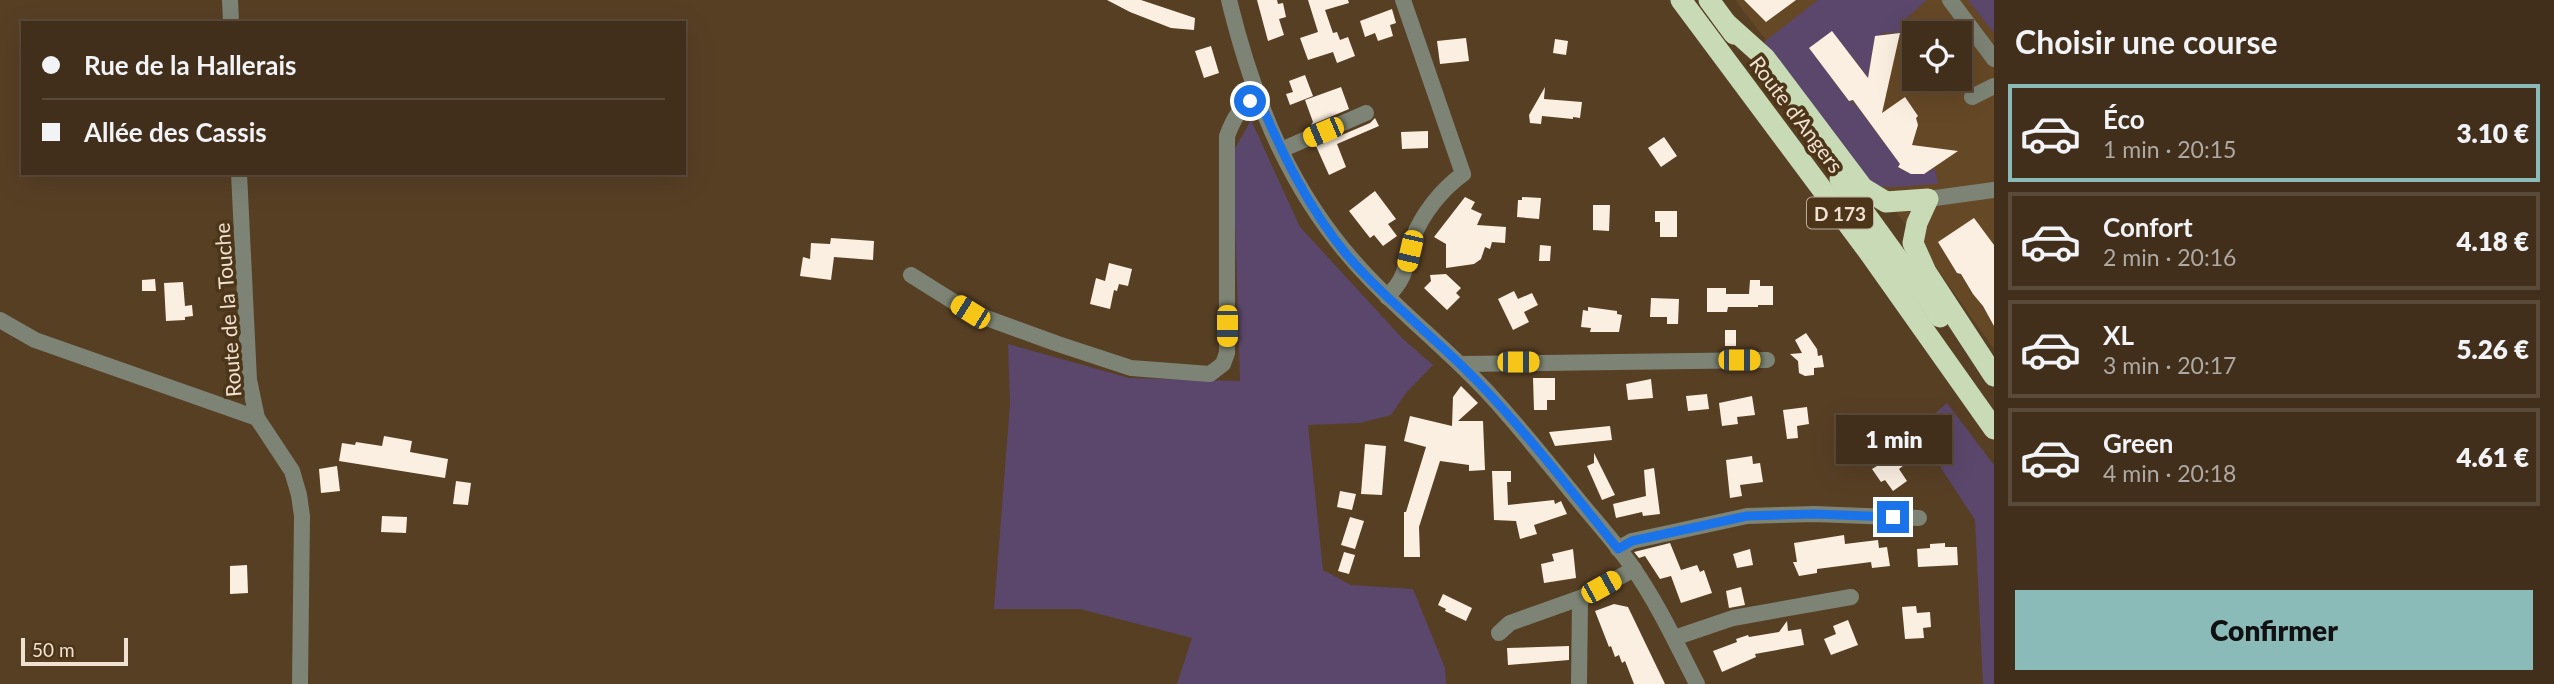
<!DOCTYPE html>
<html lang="fr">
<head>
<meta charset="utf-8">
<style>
  body { margin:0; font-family:Lato,sans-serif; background:#483724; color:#f1f3f6; height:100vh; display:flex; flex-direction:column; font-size:26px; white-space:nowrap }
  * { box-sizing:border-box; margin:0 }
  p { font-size:23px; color:#aea9a3 }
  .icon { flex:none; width:38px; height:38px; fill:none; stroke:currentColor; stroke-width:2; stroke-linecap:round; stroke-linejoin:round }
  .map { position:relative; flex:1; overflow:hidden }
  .details { display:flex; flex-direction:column; background:#412f1b; width:560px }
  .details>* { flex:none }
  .top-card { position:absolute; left:21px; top:21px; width:665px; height:154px; border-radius:0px; box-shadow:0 7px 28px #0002,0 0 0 2px #5a4a3a; display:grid; align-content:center; height:154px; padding:0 21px; background:#412f1b }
  .tools { position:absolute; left:1902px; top:21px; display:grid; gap:14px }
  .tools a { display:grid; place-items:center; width:70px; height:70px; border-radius:0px; background:#412f1b; box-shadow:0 7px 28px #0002,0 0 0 2px #5a4a3a; font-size:35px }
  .scale { position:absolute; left:21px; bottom:18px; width:107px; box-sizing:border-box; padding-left:7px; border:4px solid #f0e1d1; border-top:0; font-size:19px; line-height:24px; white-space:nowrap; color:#f0e1d1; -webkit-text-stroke:5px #4c3519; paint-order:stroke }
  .end { position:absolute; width:32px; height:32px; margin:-16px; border:9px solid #1a73e8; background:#fff; box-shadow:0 0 0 4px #fff }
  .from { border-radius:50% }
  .bubble { position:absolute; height:49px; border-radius:0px; background:#412f1b; box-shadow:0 7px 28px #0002,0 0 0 2px #5a4a3a; font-size:23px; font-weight:800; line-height:49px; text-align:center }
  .car { position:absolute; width:21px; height:42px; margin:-21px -10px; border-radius:9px; box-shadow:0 0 5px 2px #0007; background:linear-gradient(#f5c518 24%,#345 0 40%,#f5c518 0 76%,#345 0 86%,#f5c518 0) }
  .top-card b { display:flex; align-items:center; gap:24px; height:66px; font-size:26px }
  .top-card b+b { border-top:2px solid #5a4a3a }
  .top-card i { width:18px; height:18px; background:#f1f3f6 }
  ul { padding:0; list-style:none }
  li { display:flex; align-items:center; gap:21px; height:98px; margin:0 14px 10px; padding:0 7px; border:4px solid #5a4a3a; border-radius:0px }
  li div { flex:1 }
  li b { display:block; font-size:26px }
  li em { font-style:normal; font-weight:800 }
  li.current { border-color:#8bbbb9 }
  li>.icon { width:63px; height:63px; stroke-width:1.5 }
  h2 { padding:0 21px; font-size:32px; line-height:84px }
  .action { display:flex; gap:14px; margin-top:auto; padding:14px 21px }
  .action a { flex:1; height:80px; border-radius:0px; background:#8bbbb9; color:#111; font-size:28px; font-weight:800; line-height:80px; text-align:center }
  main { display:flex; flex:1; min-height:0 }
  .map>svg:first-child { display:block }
  .built { fill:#654826; fill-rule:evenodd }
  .green { fill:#5b476b }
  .building { fill:#fbefe2 }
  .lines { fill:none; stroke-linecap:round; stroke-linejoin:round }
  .minor { stroke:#7d8475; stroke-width:16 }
  .highway { stroke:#c8dbb6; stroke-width:21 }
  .route { stroke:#1a73e8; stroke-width:9 }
  .labels { text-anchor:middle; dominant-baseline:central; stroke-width:7; stroke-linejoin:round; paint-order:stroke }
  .shield { fill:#4c3519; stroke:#bfad9a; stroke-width:2 }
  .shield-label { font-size:19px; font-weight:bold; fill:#f0e1d1 }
  .street-label { font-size:21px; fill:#f0e1d1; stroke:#4c3519 }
</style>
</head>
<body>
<main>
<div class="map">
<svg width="1994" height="684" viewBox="0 0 1994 684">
  <rect width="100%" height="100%" fill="#573f24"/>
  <path class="built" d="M1735,0H1994V349L1870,175ZM1914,33H1960V79H1914Z"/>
  <g class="green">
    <path d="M1818,0H1927L1902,22L1900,33H1883L1882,36H1875L1867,82L1865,73L1832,32L1811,46V50L1847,99L1856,105L1900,164L1898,167C1910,176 1923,177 1935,168L1938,184L1892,187L1873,186L1764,42Z"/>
    <path d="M1968,0H1994V33Z"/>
    <path d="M1251,120L1300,227L1403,339L1433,365L1406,393L1391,415L1360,423L1308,425L1323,570L1351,585L1413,589L1445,668L1446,684H1177L1192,638L1080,609H994L1010,404L1008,344L1129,378L1240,381L1233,152Z"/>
    <path d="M1947,403L1994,465V684H1983L1975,520L1916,430Z"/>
  </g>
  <g class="building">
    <path d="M1107,0H1141L1195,18L1194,30L1171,28L1130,12Z"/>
    <path d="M1257,0H1277L1278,4L1283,3L1286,17L1279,19L1284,35L1268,41Z"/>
    <path d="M1308,0H1348L1349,3L1325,10L1333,33L1337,32L1340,40L1348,37L1355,56L1337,63L1333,52L1308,60L1300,38L1318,32Z"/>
    <path d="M1744,0H1796L1766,22Z"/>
    <path d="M1392,9L1396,23L1390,25L1393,36L1378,41L1375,33L1365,37L1360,21Z"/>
    <path d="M1832,31L1868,78L1875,36L1900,33L1882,113L1905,97L1918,116L1916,118L1918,125L1912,145L1958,151L1924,174H1911L1898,167L1900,164L1853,100L1849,101L1809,48Z"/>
    <path d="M1466,38L1469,61L1440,64L1437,41Z"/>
    <path d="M1555,39L1568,41L1566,55L1553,53Z"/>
    <path d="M1211,46L1219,73L1204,78L1195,51Z"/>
    <path d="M1305,75L1313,96L1290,105L1286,94L1293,92L1289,81Z"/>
    <path d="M1341,87L1349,109L1311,125L1313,122L1305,100Z"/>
    <path d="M1545,87L1544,99L1582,102L1580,118L1573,117V119L1542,116L1541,124L1530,123L1529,115Z"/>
    <path d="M1375,118L1379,126L1337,144L1346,167L1329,175L1316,146L1370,123Z"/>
    <path d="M1428,131V148L1402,149L1401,132Z"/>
    <path d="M1664,137L1677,156L1661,167L1648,148Z"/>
    <path d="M1375,191L1396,219L1388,224L1397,236L1383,246L1374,235L1370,238L1349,211Z"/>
    <path d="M1465,197L1475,202L1471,209L1482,214L1477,225L1506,227L1505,243L1492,242L1490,249L1485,247L1481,259L1474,264L1446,268V244L1434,237Z"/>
    <path d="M1522,197L1541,198L1539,219L1517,217L1518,200H1522Z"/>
    <path d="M1593,205H1610L1609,231L1593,230Z"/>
    <path d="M1655,211H1677V237H1660V222H1655Z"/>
    <path d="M1974,218L1994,245V326L1983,306L1973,294L1961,274L1957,273L1938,242Z"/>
    <path d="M831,238L874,241L873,260L834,257L831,280L800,276L803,257L810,259L811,243L830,244Z"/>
    <path d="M1540,245L1551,246L1550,261H1539Z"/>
    <path d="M1109,263L1132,269L1128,286L1119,284L1117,291L1114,290L1110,309L1090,304L1096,278L1105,281Z"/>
    <path d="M1446,274L1461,288L1456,293L1460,297L1447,310L1424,288L1431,281L1430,275Z"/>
    <path d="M155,279L156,291H142V280Z"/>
    <path d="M1750,280H1760V286H1773V305H1758V307H1728L1727,312H1707V288H1726V294H1749Z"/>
    <path d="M183,282L185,306L192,305L193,316L185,317V320L166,321L164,283Z"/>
    <path d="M1514,291L1518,299L1532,293L1538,305L1524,312L1529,322L1513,330L1498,299Z"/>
    <path d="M1651,298L1679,299L1678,324H1667V317H1650Z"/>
    <path d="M1588,307L1617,311V314L1622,315L1619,332H1590L1591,328L1581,327L1583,310L1588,311Z"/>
    <rect x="1725" y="330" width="11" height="16"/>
    <path d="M1806,333L1817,349L1818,356L1822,355L1824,367L1814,368V375L1805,376L1799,373L1798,361L1790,354L1802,353L1795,340Z"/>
    <path d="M1533,378H1555V400H1547V410H1534Z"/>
    <path d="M1651,379L1653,398L1628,400L1626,384Z"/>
    <path d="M1461,386L1478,403L1458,421H1483L1485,470L1469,471V465L1440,461L1419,527L1420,557H1404V512H1406L1426,447L1404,441L1410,416L1452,426L1453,397Z"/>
    <path d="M1707,394L1709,409L1688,411L1686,396Z"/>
    <path d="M1752,396L1755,415L1737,417L1738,424L1722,426L1719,403Z"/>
    <path d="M1807,407L1809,424L1797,426L1798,438L1787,439L1783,410Z"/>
    <path d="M1865,420L1877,438L1885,440L1872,458L1904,465L1899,469L1907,481L1893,491L1885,480L1881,482L1872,469L1877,466L1851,429Z"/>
    <path d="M1610,426L1612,440L1555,446L1549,432Z"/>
    <path d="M384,436L412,441L410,452L448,459L445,478L339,461L342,443L355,445L356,442L382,446Z"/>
    <path d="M1365,444L1386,446L1382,495L1361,494Z"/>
    <path d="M1594,453L1615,495L1602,500L1587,466L1594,463Z"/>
    <path d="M1752,456L1753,464L1760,463L1763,482L1740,485L1742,496L1730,498L1726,460Z"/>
    <path d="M337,466L340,491L321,493L319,469Z"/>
    <path d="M1654,468L1660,514L1643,516L1642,512L1616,518L1613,504L1646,496L1644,470Z"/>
    <path d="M1492,471H1511V482H1507L1508,505L1554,500L1555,504L1561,501L1567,514L1534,525L1537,534L1520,539L1516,521L1494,520Z"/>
    <path d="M456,481L471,483L468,505L453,504Z"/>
    <path d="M1340,491L1356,494L1352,510L1337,507Z"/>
    <path d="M382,516L407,517L406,533L381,532Z"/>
    <path d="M1350,517L1364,521L1355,549L1341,545Z"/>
    <path d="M1844,535L1845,544L1878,540L1879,548L1887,547L1890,566L1872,568L1871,562L1817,569V573L1799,576L1793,562H1797L1794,543Z"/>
    <path d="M1670,543L1681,570L1697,565L1700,572L1704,570L1712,593L1681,603L1671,576L1660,579L1645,556L1639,558L1634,552Z"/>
    <path d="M1945,543V547H1957L1958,565L1918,567L1917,549L1930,548V544Z"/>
    <path d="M1573,549L1576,578L1544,583L1541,564L1554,561L1552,554Z"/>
    <path d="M1750,549L1753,565L1737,568L1733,554Z"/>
    <path d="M1344,552L1355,555L1349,574L1338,571Z"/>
    <path d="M247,565L248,593L230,594V566Z"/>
    <path d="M1741,587L1745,605L1729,608L1726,591Z"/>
    <path d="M1443,594L1472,608L1466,621L1445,611L1446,609L1438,605Z"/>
    <path d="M1614,604L1628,607L1665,684H1634L1625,661L1622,663L1619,655L1615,657L1611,646L1609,647L1595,611Z"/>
    <path d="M1916,606L1917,613L1930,612L1931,627L1923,628L1924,638L1905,639L1902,607Z"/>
    <path d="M1848,620L1858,645L1831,655L1824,639L1836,634L1833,626Z"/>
    <path d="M1787,621L1788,631L1801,629L1804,645L1755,654L1756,657L1722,672L1713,651L1737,642L1736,639L1748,635L1749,637L1779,632Z"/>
    <path d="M1569,646V660L1508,665L1507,648Z"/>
  </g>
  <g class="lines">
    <g class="minor">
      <path d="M230,0L231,23"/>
      <path d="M1229,0C1255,106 1293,200 1370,279C1409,320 1454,355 1492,397C1523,431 1551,467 1580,502C1598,524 1617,545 1633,568C1658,604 1677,645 1697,684"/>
      <path d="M1950,0L1994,59"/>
      <path d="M1972,97L1994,86"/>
      <path d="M1281,150L1366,113"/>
      <path d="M239,173L249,380L257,418L292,471L299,495L302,516L300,684"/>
      <path d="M1928,199L1994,190"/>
      <path d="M911,275L970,312L1058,344L1131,368L1210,374L1223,364L1227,353V136C1233,120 1241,104 1258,97"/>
      <path d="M1387,297C1409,275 1404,265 1413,238C1422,214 1442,189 1463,174L1403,0"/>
      <path d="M0,320L35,340L257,418"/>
      <path d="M1460,364L1767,360"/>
      <path d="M1618,549L1632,541L1747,516L1814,514L1919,518"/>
      <path d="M1499,633L1510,623L1583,597"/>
      <path d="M1674,638L1733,618L1851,597"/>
      <path d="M1579,684L1580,602L1583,597L1634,569"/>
    </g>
    <g class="highway">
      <path d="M1681,0L1868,251L1994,429"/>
      <path d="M1709,0L1734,34"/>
      <path d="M1726,23L1765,58L1863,188L1886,202L1928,199L1917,223L1913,243L1926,272L1994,376"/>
      <path d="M1840,179L1940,317"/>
    </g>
  </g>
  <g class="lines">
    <path class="route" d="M1250,101L1258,97C1282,153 1308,208 1347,255C1386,301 1435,337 1477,381C1528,434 1572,492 1618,549L1632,541L1747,516L1814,514L1893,517"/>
  </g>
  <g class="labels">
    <rect class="shield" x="1807" y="197.5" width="66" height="31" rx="5"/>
    <g class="shield-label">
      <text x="1840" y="213">D 173</text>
    </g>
    <g class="street-label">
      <text transform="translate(1797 114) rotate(53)">Route d'Angers</text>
      <text transform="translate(227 310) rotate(-94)">Route de la Touche</text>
    </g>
  </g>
</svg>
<div class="tools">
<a><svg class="icon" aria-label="locate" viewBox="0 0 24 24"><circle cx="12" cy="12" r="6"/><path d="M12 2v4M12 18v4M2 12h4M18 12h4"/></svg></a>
</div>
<div class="scale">50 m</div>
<i class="end from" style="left:1250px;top:101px"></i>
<i class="end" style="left:1893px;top:517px"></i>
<div class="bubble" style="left:1836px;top:415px;width:116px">1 min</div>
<i class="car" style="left:1323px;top:132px;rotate:247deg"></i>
<i class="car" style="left:1410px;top:251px;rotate:193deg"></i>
<i class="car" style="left:970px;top:312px;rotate:302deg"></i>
<i class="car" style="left:1227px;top:326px;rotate:180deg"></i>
<i class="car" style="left:1739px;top:360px;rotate:90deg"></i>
<i class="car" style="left:1518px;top:362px;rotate:90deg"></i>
<i class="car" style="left:1601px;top:587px;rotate:61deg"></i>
<div class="top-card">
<b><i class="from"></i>Rue de la Hallerais</b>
<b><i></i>Allée des Cassis</b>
</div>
</div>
<section class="details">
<h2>Choisir une course</h2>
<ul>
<li class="current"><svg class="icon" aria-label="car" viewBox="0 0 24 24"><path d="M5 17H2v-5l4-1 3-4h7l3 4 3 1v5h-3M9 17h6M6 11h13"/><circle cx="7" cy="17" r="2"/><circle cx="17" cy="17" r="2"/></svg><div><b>Éco</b><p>1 min · 20:15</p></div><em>3.10 €</em></li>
<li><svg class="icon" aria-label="car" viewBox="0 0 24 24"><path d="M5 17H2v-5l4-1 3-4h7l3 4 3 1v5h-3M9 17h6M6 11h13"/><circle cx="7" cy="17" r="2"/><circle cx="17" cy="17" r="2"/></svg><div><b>Confort</b><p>2 min · 20:16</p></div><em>4.18 €</em></li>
<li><svg class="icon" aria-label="car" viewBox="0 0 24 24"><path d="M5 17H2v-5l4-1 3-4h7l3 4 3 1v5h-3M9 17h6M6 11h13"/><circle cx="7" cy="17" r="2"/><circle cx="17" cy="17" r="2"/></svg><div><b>XL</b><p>3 min · 20:17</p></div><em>5.26 €</em></li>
<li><svg class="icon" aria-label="car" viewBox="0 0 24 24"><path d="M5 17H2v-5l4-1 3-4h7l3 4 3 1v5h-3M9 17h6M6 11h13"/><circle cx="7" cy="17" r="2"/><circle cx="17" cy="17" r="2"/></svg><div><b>Green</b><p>4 min · 20:18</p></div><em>4.61 €</em></li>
</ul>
<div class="action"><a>Confirmer</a></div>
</section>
</main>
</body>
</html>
